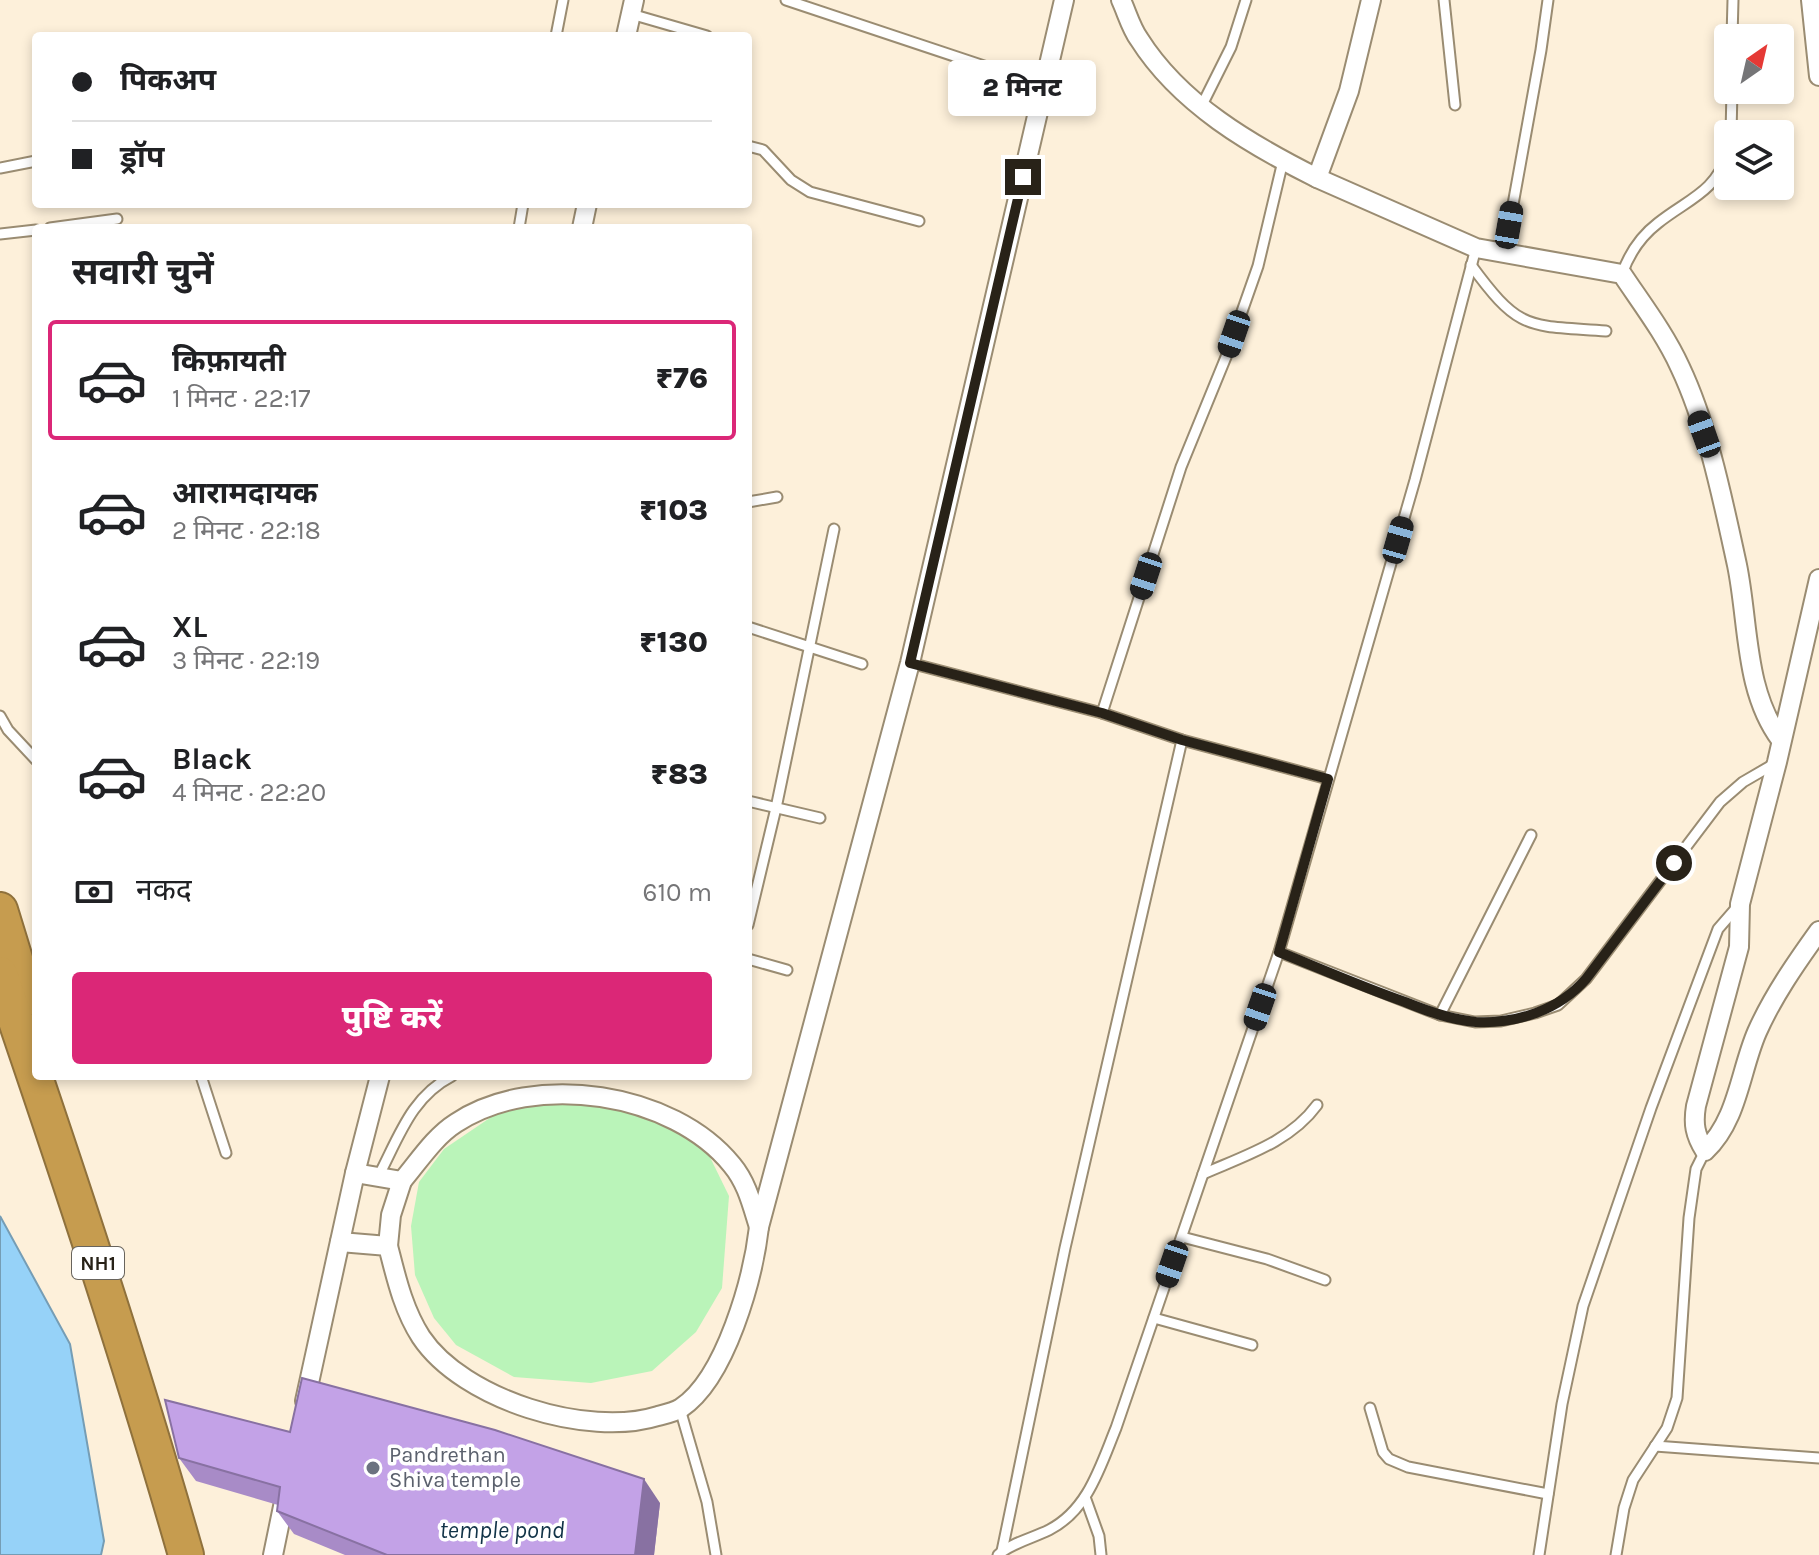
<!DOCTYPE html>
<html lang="hi">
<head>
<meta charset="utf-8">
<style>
  body { margin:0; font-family:Karla,"Noto Sans Devanagari",sans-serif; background:#f6f6f6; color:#202124; height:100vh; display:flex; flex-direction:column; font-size:30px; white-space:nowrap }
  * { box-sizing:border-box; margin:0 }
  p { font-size:26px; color:#757577 }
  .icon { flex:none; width:44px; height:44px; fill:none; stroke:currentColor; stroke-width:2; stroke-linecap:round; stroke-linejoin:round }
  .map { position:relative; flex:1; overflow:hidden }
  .panel { position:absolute; left:32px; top:224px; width:720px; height:856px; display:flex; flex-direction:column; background:#fff; border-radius:8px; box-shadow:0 4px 12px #0003 }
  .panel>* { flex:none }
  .banner { position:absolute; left:32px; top:32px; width:720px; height:176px; border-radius:8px; box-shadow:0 4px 12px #0003; display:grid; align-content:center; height:176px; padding:0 40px; background:#fff }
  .needle { width:52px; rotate:34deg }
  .controls { position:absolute; left:1714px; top:24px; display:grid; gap:16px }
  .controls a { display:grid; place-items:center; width:80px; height:80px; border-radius:8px; background:#fff; box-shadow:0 4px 12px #0003; font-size:40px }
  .end { position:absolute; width:36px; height:36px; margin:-18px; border:10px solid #282218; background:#fff; box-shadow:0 0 0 4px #fff }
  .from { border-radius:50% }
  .bubble { position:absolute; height:56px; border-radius:8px; background:#fff; box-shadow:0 4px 12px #0003; font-size:26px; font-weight:800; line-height:56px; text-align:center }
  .car { position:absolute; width:24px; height:48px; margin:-24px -12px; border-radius:10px; box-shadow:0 0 6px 2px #0007; background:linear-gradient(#222 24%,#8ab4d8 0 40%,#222 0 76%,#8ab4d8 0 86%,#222 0) }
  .banner b { display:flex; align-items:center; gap:28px; height:76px; font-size:30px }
  .banner b+b { border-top:2px solid #e0e0e0 }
  .banner i { width:20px; height:20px; background:#202124 }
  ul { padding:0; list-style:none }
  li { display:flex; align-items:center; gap:24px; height:120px; margin:0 16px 12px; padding:0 24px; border:4px solid transparent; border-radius:8px }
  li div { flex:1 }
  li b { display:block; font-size:30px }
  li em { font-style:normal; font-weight:800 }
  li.selected { border-color:#db2777 }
  li>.icon { width:72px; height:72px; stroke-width:1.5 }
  h2 { padding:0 40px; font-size:36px; line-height:96px }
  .pay { display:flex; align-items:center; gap:20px; height:88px; padding:0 40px; font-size:30px }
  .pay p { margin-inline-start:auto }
  .primary-button { display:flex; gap:16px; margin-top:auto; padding:16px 40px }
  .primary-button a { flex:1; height:92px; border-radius:8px; background:#db2777; color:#fff; font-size:32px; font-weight:800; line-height:92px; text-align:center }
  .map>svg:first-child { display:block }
  .green { fill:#baf4b9 }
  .water { fill:#96d2f8; stroke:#759db5; stroke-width:2 }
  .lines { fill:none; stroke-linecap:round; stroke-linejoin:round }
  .lane-casing { stroke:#9a8c72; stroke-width:13 }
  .street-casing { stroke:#9a8c72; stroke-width:22 }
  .highway-casing { stroke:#8f713c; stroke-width:38 }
  .lane { stroke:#fff; stroke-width:9 }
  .street { stroke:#fff; stroke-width:18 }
  .highway { stroke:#c69c4f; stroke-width:34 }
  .wall { fill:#a88bc7 }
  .shaded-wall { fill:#8871a2 }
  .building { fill:#c3a2e7; stroke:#8871a2; stroke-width:2 }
  .route { stroke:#282218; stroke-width:10 }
  .worship-dot { fill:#6b7280; stroke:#fff; stroke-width:3 }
  .labels { text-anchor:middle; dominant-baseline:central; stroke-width:7; stroke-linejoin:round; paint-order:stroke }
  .shield { fill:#fff; stroke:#68645d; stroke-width:2 }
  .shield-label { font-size:20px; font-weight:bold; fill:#282218 }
  .worship-label { font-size:22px; fill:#5b616d; stroke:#fff; text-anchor:start }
  .water-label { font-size:24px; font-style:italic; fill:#113347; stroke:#fff }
</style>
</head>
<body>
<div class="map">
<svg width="1819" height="1555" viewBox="0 0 1819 1555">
  <rect width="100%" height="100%" fill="#fdf0da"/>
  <path class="green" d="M602,1101L648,1113L706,1149L729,1196L722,1288L696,1332L652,1371L591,1383L514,1377L456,1345L434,1318L415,1275L411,1226L419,1182L444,1149L503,1109L548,1103Z"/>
  <path class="water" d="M0,1216L70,1344L104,1541L101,1555H0Z"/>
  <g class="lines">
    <defs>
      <g id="lane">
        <path d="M786,0L1044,86"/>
        <path d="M1444,0L1455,105"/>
        <path d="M631,14L707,36"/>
        <path d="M556,36L563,0"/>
        <path d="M1732,38L1733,0"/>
        <path d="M1201,107L1231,47L1246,0"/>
        <path d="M1731,134L1732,90"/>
        <path d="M748,146L763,150L791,180L810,192L919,221"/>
        <path d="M0,168L36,161"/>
        <path d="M50,228L117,219"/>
        <path d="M519,228L523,204"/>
        <path d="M0,234L36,230"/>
        <path d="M1504,254L1541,50L1548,0"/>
        <path d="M1471,265C1520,332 1527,325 1606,331"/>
        <path d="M1622,274C1629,254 1641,236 1658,223C1688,199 1715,193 1728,153"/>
        <path d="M748,502L777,497"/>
        <path d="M748,627L862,664"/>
        <path d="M910,663L1102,713L1182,740L1328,779"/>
        <path d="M1102,713L1181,467L1226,357L1258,266L1283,161"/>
        <path d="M0,716L8,730L36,760"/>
        <path d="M748,801L820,818"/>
        <path d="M748,925L776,808L834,529"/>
        <path d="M1279,952L1440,1015L1475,1022L1501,1021L1535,1013L1558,1005L1586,979L1720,802L1743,782L1774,764"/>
        <path d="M748,959L787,970"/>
        <path d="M1440,1015L1531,835"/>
        <path d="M201,1076L226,1153"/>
        <path d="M1203,1174C1244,1156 1290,1142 1317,1105"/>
        <path d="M378,1177C399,1137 411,1097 452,1076"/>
        <path d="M1182,1237L1267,1259L1325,1280"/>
        <path d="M1154,1318L1252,1345"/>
        <path d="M1370,1408L1383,1452L1389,1459L1408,1467L1548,1494"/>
        <path d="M680,1409L707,1502L716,1555"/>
        <path d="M1655,1446L1819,1458"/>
        <path d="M1085,1497L1099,1536L1101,1555"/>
        <path d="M1002,1551L1065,1248L1182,740"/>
        <path d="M998,1555C1011,1543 1033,1538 1049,1530C1088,1510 1100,1467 1116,1428L1279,952L1415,480L1476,248"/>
        <path d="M1539,1555L1562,1404L1583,1306L1651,1108L1718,929L1738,906"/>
        <path d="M1616,1555L1624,1508L1633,1480L1667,1428L1677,1398L1689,1218L1696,1169L1705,1151"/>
      </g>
      <g id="street">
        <path d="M1121,0C1127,13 1131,28 1139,39C1180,104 1251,145 1317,178L1349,91L1371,0"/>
        <path d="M1811,0L1819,76"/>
        <path d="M626,36L634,0"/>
        <path d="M1317,178L1476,248L1622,274C1642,304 1665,334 1680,367C1708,426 1723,501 1737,565C1749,623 1744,691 1781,740"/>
        <path d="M582,228L587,204"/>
        <path d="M1819,579L1777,762L1740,904L1739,947L1696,1106C1693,1124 1695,1135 1705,1151C1738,1120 1740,1071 1757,1032C1773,996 1796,963 1819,931"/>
        <path d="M355,1173L402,1181C419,1161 434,1137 456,1123C534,1071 673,1092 732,1165C747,1183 752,1205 759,1227"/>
        <path d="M340,1242L388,1246C396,1277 403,1309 421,1337C463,1400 588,1438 658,1416C666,1414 675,1412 681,1408C726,1378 753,1278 759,1227L910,663L1064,0"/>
        <path d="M388,1246L391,1215L402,1181"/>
        <path d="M305,1401L355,1173L380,1076"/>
        <path d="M273,1555L286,1492"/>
      </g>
      <g id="highway">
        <path d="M0,910L27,998"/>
        <path d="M0,974C66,1167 130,1359 186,1555"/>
      </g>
    </defs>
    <use href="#lane" class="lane-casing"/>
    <use href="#street" class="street-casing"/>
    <use href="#highway" class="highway-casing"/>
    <use href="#lane" class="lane"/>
    <use href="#street" class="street"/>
    <use href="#highway" class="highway"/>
  </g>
  <path class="wall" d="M290,1432L660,1503L654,1555H345L294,1534L277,1511L278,1505L196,1481L179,1458Z"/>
  <path class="shaded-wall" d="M644,1479L660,1503L654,1555H635Z"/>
  <path class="building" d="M302,1378L495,1430L644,1479L635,1555H387L277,1511L280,1487L179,1458L165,1400L290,1432Z"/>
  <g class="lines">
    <path class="route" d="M1023,177L910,663L1102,713L1182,740L1328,779L1279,952C1321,969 1362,987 1405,1002C1427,1011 1451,1020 1476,1022C1517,1024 1559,1010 1586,979L1674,863"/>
  </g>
  <circle class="worship-dot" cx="373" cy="1468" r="8"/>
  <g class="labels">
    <rect class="shield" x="72" y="1247" width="52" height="32" rx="6"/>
    <g class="shield-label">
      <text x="98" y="1263">NH1</text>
    </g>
    <g class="worship-label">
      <text x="389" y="1455">Pandrethan<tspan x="389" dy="25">Shiva temple</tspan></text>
    </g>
    <g class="water-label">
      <text x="502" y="1530">temple pond</text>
    </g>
  </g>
</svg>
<div class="controls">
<a><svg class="needle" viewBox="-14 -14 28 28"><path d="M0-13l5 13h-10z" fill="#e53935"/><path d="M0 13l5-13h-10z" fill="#757577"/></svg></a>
<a><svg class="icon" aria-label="layers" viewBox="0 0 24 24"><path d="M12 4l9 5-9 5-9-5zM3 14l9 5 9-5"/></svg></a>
</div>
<i class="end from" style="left:1674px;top:863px"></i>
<i class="end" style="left:1023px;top:177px"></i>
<div class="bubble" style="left:948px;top:60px;width:148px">2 मिनट</div>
<i class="car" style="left:1509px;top:225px;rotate:10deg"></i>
<i class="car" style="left:1234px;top:334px;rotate:199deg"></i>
<i class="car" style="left:1704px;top:434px;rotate:340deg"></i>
<i class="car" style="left:1398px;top:540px;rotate:16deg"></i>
<i class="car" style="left:1146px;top:576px;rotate:198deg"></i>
<i class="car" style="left:1260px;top:1007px;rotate:199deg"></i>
<i class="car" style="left:1172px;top:1264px;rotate:199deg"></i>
<div class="banner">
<b><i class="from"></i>पिकअप</b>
<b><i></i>ड्रॉप</b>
</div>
<section class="panel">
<h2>सवारी चुनें</h2>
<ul>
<li class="selected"><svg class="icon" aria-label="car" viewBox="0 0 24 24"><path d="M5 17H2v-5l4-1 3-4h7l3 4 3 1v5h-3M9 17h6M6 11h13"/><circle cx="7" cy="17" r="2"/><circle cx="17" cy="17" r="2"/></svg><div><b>किफ़ायती</b><p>1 मिनट · 22:17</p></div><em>₹76</em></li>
<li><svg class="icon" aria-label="car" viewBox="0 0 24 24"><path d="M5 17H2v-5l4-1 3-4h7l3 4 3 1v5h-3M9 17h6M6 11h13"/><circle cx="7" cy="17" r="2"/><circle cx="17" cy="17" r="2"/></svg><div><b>आरामदायक</b><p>2 मिनट · 22:18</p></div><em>₹103</em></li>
<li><svg class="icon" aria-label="car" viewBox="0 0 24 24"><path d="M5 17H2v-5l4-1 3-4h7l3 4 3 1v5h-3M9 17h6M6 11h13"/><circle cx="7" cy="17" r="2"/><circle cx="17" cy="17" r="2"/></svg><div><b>XL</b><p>3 मिनट · 22:19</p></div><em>₹130</em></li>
<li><svg class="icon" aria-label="car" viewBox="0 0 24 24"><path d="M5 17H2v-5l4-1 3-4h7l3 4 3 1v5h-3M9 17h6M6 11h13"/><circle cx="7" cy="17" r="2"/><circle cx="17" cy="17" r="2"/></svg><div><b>Black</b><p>4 मिनट · 22:20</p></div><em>₹83</em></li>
</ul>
<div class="pay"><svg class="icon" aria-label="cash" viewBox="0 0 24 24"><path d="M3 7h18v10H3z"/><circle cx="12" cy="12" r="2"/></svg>नकद<p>610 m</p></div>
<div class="primary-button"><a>पुष्टि करें</a></div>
</section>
</div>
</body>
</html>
